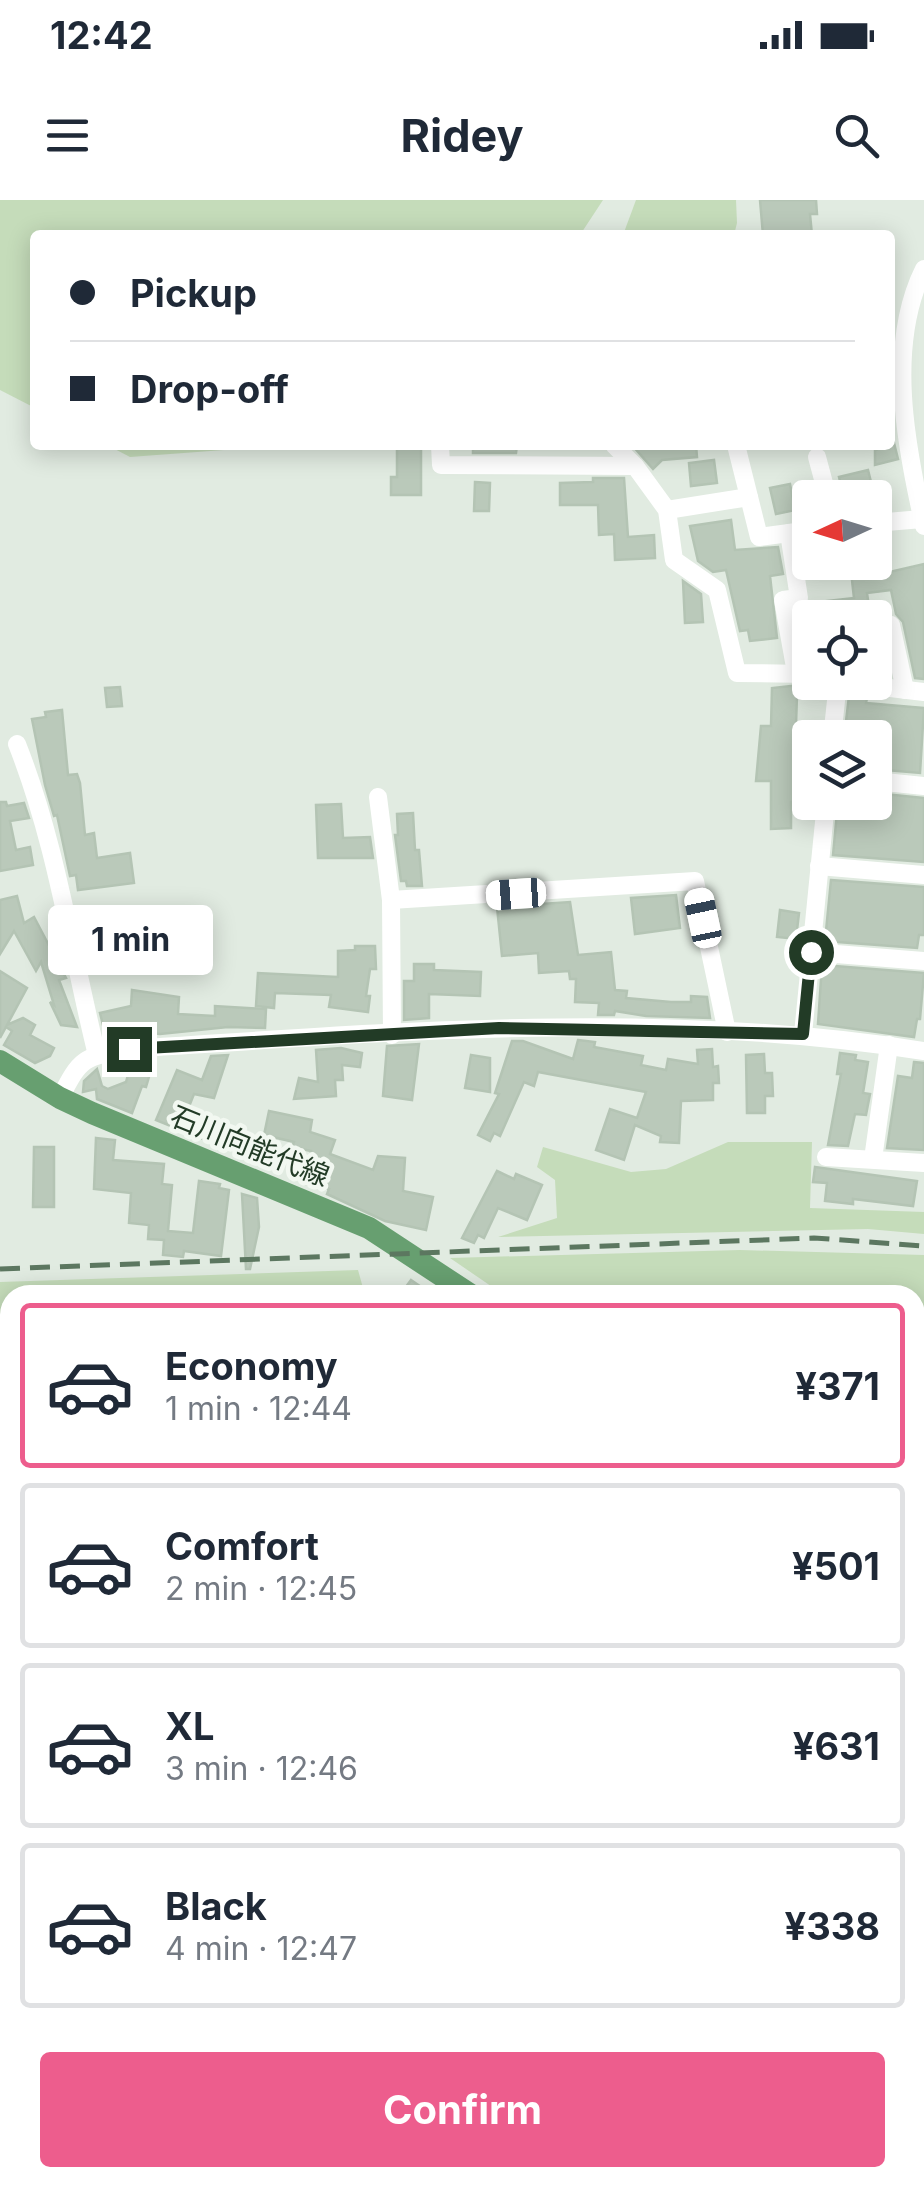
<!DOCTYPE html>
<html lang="en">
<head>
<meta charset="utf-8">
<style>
  body { margin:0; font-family:Inter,"Noto Sans JP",sans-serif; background:#f6f6f7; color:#1f2937; height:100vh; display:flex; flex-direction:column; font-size:38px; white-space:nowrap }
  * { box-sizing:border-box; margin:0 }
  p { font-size:32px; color:#747a83 }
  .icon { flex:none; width:55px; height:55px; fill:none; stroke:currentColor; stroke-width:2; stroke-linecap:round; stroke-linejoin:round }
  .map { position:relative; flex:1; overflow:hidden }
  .drawer { position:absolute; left:0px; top:1085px; width:925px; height:902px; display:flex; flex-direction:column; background:#fff; border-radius:30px 30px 0 0; box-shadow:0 5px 25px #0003 }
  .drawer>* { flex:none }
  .guide { position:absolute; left:30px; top:30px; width:865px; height:220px; border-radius:10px; box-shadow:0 5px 25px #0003; display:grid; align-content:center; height:220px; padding:0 40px; background:#fff }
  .needle { width:65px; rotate:266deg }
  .fabs { position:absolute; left:792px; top:280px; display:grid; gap:20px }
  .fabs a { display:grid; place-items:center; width:100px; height:100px; border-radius:10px; background:#fff; box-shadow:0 5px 25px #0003; font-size:50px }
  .end { position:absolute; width:45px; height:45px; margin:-22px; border:12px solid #223b26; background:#fff; box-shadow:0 0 0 5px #fff }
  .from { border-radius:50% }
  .bubble { position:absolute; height:70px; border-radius:10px; background:#fff; box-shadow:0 5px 25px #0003; font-size:32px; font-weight:700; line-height:70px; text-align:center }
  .car { position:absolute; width:30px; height:60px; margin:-30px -15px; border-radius:12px; box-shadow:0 0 8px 2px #0007; background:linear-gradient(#fff 24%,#345 0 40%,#fff 0 76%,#345 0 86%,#fff 0) }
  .guide b { display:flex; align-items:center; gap:35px; height:95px; font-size:38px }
  .guide b+b { border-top:2px solid #e0e1e3 }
  .guide i { width:25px; height:25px; background:#1f2937 }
  ul { padding:18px 0 0; list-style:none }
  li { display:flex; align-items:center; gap:30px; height:165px; margin:0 20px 15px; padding:0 20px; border:5px solid #e0e1e3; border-radius:10px }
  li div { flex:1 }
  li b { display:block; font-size:38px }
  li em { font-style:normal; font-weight:700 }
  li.current { border-color:#ed5d8d }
  li>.icon { width:90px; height:90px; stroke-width:1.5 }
  .button { display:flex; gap:20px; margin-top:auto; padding:20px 40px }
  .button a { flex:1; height:115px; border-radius:10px; background:#ed5d8d; color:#fff; font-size:40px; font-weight:700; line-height:115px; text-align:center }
  .status { display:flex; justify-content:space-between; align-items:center; height:70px; padding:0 50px; background:#fff; direction:ltr }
  .status svg { height:28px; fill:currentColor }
  header { display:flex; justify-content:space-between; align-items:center; height:130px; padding:0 40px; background:#fff; font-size:45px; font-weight:700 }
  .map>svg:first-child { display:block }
  .green { fill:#c5dcba }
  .water { fill:#8acfb2 }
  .building { fill:#bac9ba; stroke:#b4c4b4; stroke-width:2.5 }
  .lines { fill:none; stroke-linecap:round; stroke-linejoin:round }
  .minor { stroke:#fff; stroke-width:18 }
  .major { stroke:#679f70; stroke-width:22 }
  .rail { stroke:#5c7760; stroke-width:5; stroke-dasharray:20 10; stroke-linecap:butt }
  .route { stroke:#223b26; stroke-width:12 }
  .labels { text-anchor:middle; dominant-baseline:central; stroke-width:9; stroke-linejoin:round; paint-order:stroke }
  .street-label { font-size:28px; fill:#223b26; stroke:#f2f8f1 }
</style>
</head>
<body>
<div class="status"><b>12:42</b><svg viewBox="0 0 49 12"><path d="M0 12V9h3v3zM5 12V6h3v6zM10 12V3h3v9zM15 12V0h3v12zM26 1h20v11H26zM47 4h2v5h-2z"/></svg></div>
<header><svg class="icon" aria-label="menu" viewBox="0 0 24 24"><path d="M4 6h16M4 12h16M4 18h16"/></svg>Ridey<svg class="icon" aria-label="search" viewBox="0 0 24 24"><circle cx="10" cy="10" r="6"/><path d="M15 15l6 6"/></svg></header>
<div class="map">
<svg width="924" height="1986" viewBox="0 0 924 1986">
  <rect width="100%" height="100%" fill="#e1ebe1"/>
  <g class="green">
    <path d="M0,0H603L580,35H35V208L0,190Z"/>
    <path d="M636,0H736L737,23L734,35H623Z"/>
    <path d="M107,245H237L224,250L130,257Z"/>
    <path d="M728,942H812L810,1008L924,1012V1034L868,1029L498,1037L557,1018L555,980L537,967L543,947L631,972L666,969Z"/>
    <path d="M740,1050L924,1055V1127L915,1126V1095H504L450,1058Z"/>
    <path d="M358,1070L365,1095H10V1311L0,1312V1082Z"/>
  </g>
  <path class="water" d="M779,1978H827L837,1986H779Z"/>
  <g class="building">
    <path d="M760,0H816L817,14H810L812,35H763Z"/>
    <path d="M894,243L898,259L875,265V250Z"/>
    <path d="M473,245H517L516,253H473Z"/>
    <path d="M632,245H696L697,257L662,260L653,269Z"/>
    <path d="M397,248H421V295H391V277H397Z"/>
    <path d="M714,260L717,283L691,286L689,263Z"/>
    <path d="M868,270L875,298H844L839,277Z"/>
    <path d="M593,278H624L628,337L654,335L655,358L615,360L614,334L599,335L598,305H560V283L593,282Z"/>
    <path d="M475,282L490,283L489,311H474Z"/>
    <path d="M790,284L795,310L776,314L770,288Z"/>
    <path d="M731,320L735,350L778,347L783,374L770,376L777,438L750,441L748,430L740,431L726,370L713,372L698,361L690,326Z"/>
    <path d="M850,362H880L881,374L924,364V479L915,478L903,422L896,414L891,390L867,393L869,407L857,409L858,418H810V456L806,457L798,411L810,403L854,398Z"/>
    <path d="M683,381L701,394L703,422L685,423Z"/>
    <path d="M818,483L825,484L824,497L797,495L796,525L808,526L807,543H803L802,587H810V602H791V628L771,629V581H756L761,526H771L772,488Z"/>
    <path d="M120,487L122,506L107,507L105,488Z"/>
    <path d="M849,496L867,498L866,503L924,508L920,573L875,569V538H852L853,531L845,530Z"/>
    <path d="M62,510L68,575L77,574L80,583L85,635L94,633L97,658L130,653L134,683L78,690L76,675L70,676L57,615L54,616L45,585L32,519L46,517L45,512Z"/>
    <path d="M884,594L924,598V662L833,655L838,602H884Z"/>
    <path d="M0,602H6L7,606L24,603L29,618L10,621L16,650L30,647L33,665L0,671Z"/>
    <path d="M341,604L343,638L370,637L373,658H318L316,605Z"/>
    <path d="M413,613L415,650H419L422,686H407L406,681H401L395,635H398L397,614Z"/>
    <path d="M831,680L924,687V735H919L917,748L825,741Z"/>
    <path d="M676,695L680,728L635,734L631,698Z"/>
    <path d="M17,696L24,723L34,717L66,778L59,780L77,827L61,825L50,802L54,805L41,762L36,771L14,731L0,754V700Z"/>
    <path d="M570,702L578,755L611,752L615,790L627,791L626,798L671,802H691V796L707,797L710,818L646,816L615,811L614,815H598L599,803L575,802L576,779H570L569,771L539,773L538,753L502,756L497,707Z"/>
    <path d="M136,707L159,708L157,746L122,745L126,759L102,764L101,760L89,763L79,718L103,713L109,740L134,734Z"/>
    <path d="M780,710L799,713L796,739L777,737Z"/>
    <path d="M355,746H375L376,769H370L366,796H370L368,812L329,807L331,795L275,793L274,808L256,806L258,773L338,777V751L355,750Z"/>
    <path d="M414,764H434V770L481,772L480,796L429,794V818L404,820V781H414Z"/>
    <path d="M822,765L924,773L920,819H917L914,837L818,824Z"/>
    <path d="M0,771L27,788L7,825L23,818L35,825L30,835L54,848L50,856L35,863L4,845L12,831L6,827L0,838Z"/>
    <path d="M132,790L179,797L178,814L215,816V806L266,809L265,828L228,827L160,834L104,829L100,813L131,806Z"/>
    <path d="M578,840L595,842L594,847L643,856L641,865L666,870L668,859L698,864L697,850L712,849L713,867L718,866L719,883H713V900L681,901L679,943L660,942L661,936L635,925L624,960L596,950L610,909L637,918L646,892L538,872L534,886L524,882L500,936L494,933L490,941L478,935L499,894L495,893L512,841H523L573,859Z"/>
    <path d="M419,844L412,900L383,896L387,846Z"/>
    <path d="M341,848L362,853L360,867L342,865L343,880H335L336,896L294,899L299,878L318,882L316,850Z"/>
    <path d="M840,853L856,855L855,860L868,862L863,893L870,894L866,915L855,914L848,946L828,945L841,874H837Z"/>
    <path d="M764,854L765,873H772L773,896H765V913H747L746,855Z"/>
    <path d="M228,855L214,898L194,894L184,919L207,925L203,939L156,920L177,870L202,880L211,856Z"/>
    <path d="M471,855L490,858V892L465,888Z"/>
    <path d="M145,860L153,863L146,887L142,886L132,913L97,899L96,889L83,892L84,881L97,869L102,886L108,889L126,882L132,861Z"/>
    <path d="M914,862L924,863V950L887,948L898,876L912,878Z"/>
    <path d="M269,911L312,920L310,932L335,940L330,954L373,970L378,956L405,958L403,991L433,997L426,1030L385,1021L327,994L329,989L305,984L311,951L292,947L294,942L264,935Z"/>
    <path d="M96,938L115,940L113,960L164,964L162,984L172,985L168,1031L193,1033L199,981L220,984L219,988L229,990L221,1056L184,1051L183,1057L163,1055L164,1040L148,1039L149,1025L129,1023L131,993L94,989Z"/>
    <path d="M34,947H54V1007H33Z"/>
    <path d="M815,967L917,981L913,1006L853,999V1004L825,1001L827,983L813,982Z"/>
    <path d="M497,971L514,979L516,974L542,985L527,1020L498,1008L484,1038L478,1035L474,1043L462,1038Z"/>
    <path d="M242,994L257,998L259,1027L250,1069H246Z"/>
    <path d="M411,1080L433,1095H400Z"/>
  </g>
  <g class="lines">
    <g class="minor">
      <path d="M924,69C886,145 906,247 924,326"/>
      <path d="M440,245L441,265L635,266"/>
      <path d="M614,245L635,266L667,310L674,360L717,390L737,473L810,474"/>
      <path d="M736,245L759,337L789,333"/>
      <path d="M817,257L828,298"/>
      <path d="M667,310L749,297"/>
      <path d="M875,323L922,319"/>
      <path d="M891,425L905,490"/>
      <path d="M796,473L783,400L799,398L789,333L810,330"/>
      <path d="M840,482L924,492"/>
      <path d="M832,538L838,482"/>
      <path d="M17,544C57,645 71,751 97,855"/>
      <path d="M875,581L924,586"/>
      <path d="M378,597L391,700L392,835"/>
      <path d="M819,666L924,675"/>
      <path d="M391,700L695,681L727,832"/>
      <path d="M811,752L924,761"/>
      <path d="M803,834L826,602"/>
      <path d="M60,898C81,857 83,857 129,849C392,832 662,809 924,851"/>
      <path d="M826,957L924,963"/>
      <path d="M873,959L889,845"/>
      <path d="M915,1397L924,1405"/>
      <path d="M0,1846H10"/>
      <path d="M102,1986L103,1978"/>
      <path d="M200,1986V1978"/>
    </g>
    <g class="major">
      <path d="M0,861L60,898L92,913L369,1028L471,1095"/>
      <path d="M915,1205L924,1188"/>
      <path d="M630,1986L632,1978"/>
    </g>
    <path class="rail" d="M0,1069L814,1038L924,1046"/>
  </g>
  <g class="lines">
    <path class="route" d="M129,849L499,828L803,834L811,752"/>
  </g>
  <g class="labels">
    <g class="street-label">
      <text transform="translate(250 946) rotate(22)">石川向能代線</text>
    </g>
  </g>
</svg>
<div class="fabs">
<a><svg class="needle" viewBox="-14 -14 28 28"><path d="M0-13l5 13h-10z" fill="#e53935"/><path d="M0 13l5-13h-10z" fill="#747a83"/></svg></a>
<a><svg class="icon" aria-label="locate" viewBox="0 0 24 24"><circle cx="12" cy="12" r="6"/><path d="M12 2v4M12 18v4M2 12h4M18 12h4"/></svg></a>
<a><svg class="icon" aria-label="layers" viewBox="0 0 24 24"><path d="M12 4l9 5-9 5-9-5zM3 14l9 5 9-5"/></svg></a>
</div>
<i class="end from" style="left:811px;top:752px"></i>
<i class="end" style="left:129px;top:849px"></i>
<div class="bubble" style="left:48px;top:705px;width:165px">1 min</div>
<i class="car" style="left:516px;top:694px;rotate:266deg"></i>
<i class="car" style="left:703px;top:718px;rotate:348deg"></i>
<div class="guide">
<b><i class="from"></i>Pickup</b>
<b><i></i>Drop-off</b>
</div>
<section class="drawer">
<ul>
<li class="current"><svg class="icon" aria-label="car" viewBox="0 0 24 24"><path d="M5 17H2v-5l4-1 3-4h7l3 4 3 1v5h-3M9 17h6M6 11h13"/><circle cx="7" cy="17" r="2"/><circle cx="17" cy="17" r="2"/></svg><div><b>Economy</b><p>1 min · 12:44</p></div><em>¥371</em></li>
<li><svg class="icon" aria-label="car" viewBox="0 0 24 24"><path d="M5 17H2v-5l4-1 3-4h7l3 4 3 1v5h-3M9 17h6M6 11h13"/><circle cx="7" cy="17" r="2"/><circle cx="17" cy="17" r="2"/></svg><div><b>Comfort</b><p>2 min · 12:45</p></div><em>¥501</em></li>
<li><svg class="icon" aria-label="car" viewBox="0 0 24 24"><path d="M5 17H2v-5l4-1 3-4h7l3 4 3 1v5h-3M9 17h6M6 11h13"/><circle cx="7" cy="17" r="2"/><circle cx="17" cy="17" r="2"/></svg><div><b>XL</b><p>3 min · 12:46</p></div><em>¥631</em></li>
<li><svg class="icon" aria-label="car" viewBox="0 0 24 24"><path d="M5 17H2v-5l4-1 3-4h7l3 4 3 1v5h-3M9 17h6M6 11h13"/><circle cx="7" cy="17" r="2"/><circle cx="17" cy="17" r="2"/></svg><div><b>Black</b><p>4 min · 12:47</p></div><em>¥338</em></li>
</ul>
<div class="button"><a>Confirm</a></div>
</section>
</div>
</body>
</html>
